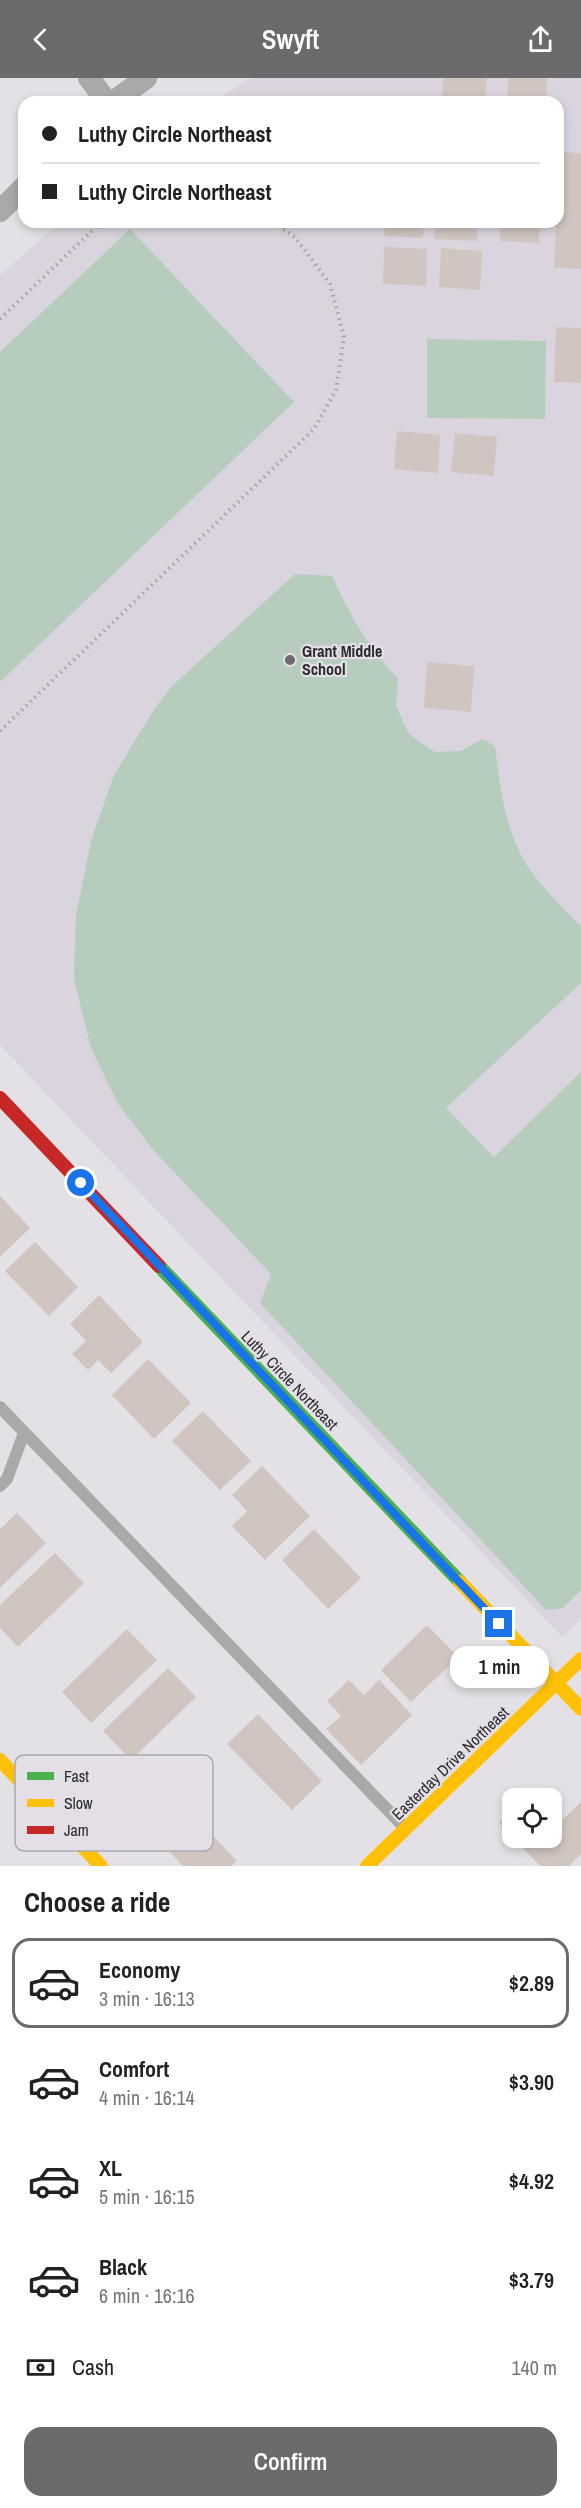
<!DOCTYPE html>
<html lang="en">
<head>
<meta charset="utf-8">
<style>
  body { margin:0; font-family:"Archivo Narrow",sans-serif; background:#f6f6f6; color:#222; height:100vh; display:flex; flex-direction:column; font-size:22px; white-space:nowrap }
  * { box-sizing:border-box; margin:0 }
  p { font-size:20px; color:#767676 }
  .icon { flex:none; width:33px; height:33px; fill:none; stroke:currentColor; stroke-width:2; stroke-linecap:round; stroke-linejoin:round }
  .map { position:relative; height:1788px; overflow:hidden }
  .side { display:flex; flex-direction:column; background:#fff; flex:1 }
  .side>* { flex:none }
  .banner { position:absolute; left:18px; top:18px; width:546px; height:132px; border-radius:18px; box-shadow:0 3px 9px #0003; display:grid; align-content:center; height:132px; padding:0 24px; background:#fff }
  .fabs { position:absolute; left:502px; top:1710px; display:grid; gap:12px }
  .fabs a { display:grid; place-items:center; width:60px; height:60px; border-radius:12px; background:#fff; box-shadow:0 3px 9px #0003; font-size:30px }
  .end { position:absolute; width:27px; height:27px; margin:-14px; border:8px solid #1a73e8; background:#fff; box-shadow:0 0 0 3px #fff }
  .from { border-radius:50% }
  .bubble { position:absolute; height:42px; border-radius:18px; background:#fff; box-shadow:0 3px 9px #0003; font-size:20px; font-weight:600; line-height:42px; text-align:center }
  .banner b { display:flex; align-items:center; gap:21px; height:57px; font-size:22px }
  .banner b+b { border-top:2px solid #e0e0e0 }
  .banner i { width:15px; height:15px; background:#222 }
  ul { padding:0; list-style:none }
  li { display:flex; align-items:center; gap:18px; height:90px; margin:0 12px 9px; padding:0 12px; border:3px solid transparent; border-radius:18px }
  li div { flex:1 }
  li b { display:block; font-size:22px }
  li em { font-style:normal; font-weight:600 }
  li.selected { border-color:#6c6a6d }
  li>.icon { width:54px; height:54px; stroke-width:1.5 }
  h2 { padding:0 24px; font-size:27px; line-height:72px }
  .pay { display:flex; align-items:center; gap:15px; height:66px; padding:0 24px; font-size:22px }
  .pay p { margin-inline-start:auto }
  .primary-button { display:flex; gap:12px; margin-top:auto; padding:12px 24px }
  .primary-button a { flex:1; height:69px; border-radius:18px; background:#6c6a6d; color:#fff; font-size:24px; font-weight:600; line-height:69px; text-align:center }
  header { display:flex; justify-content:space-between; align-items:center; height:78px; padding:0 24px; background:#6c6a6d; color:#fff; font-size:27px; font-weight:600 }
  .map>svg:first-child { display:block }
  .built { fill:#dad4de }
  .green { fill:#b6cdbe }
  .building { fill:#d0c5c0 }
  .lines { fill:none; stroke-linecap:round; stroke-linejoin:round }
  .path { stroke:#a5a4a4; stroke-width:4; stroke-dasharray:1.5 4.5; stroke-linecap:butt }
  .lane { stroke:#aaa8a9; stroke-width:12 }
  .street { stroke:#aaa8a9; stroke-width:22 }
  .fast { stroke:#4caf50; stroke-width:14 }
  .slow { stroke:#ffc107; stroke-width:14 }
  .jam { stroke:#c62828; stroke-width:14 }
  .route { stroke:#1a73e8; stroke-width:8 }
  .poi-dot { fill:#6c6a6d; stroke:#e4dfe7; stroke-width:2 }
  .labels { text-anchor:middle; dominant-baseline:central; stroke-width:4.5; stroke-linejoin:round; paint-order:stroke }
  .poi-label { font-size:16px; font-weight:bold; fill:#2c2a2d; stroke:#e4dfe7; text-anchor:start }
  .street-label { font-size:16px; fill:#2c2a2d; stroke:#e4dfe7 }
  .key { fill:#e4dfe7; stroke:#ada9af; stroke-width:1.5 }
  .key-label { font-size:16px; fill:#2c2a2d }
</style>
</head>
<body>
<header><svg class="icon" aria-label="back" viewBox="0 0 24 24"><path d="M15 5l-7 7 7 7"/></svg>Swyft<svg class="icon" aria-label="share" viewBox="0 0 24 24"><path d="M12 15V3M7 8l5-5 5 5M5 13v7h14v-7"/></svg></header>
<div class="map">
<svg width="581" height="1788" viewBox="0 0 581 1788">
  <rect width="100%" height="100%" fill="#e3e1e5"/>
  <path class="built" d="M251,0H581V1541L562,1559L0,967V197L61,144H558V24H212Z"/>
  <g class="green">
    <path d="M130,151L294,324L0,604V274Z"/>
    <path d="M427,261L546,263L545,341L427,340Z"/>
    <path d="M295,496L332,498C351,540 367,566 398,601L396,628L409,656L435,674L461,673L482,661L495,668C500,709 505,754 528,789C543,811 562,829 581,848V905L446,1030L494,1079L581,994V1512L563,1530L546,1532L260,1225L271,1196L154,1073L118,1026L91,970L74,901L76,837L91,763L114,697L155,630L172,608Z"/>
  </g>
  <g class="building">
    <path d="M444,0H487L485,24H441Z"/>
    <path d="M508,0H547L546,24H507Z"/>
    <path d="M559,74L581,75V191L554,190L556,144H558Z"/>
    <path d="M385,144H424L423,160L384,158Z"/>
    <path d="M435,144H478L477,163L434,161Z"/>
    <path d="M501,144H540L539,165L500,163Z"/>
    <path d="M384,169L427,171L426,208L383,206Z"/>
    <path d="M441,170L482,173L480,212L439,209Z"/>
    <path d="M556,249L581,250V305L554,304Z"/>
    <path d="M397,353L440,357L438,395L394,391Z"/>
    <path d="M455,355L497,359L494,398L451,394Z"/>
    <path d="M427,584L474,588L471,634L424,630Z"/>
    <path d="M0,1118L30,1150L0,1179Z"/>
    <path d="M35,1164L78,1209L49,1238L5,1193Z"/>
    <path d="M99,1217L143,1264L111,1295L98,1282L88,1292L72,1276L86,1263L70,1246Z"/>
    <path d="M148,1281L191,1325L154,1361L112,1317Z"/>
    <path d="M203,1333L251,1383L220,1412L172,1363Z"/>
    <path d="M262,1388L310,1438L265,1482L232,1448L247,1433L232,1417Z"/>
    <path d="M17,1435L46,1465L0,1510V1451Z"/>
    <path d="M314,1451L361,1500L328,1531L282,1482Z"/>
    <path d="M55,1475L84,1505L18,1569L0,1550V1527Z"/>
    <path d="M427,1547L458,1579L411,1624L381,1592Z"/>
    <path d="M127,1551L157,1582L91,1645L62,1614Z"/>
    <path d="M168,1590L196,1619L131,1682L103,1653Z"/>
    <path d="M349,1602L364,1617L379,1602L412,1637L361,1687L326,1651L341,1638L327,1623Z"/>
    <path d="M258,1636L322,1703L292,1732L227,1666Z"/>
    <path d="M173,1716L237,1783L231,1788H183L143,1745Z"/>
    <path d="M581,1724V1776L569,1788H540L499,1745L513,1731V1760H552V1742L557,1747Z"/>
  </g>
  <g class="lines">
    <g class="path">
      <path d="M0,241L101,144"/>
      <path d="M0,653L314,351L336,312L344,259L330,206L295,159L272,144"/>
    </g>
    <g class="lane">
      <path d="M0,1329L405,1750"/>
      <path d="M0,1408L7,1401L24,1355"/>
    </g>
    <g class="street">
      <path d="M89,0L107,24"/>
      <path d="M113,24L146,0"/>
      <path d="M0,133L24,109"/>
    </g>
    <path class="fast" d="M159,1188L460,1504"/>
    <g class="slow">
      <path d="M460,1504L581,1631"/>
      <path d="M0,1682L101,1788"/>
      <path d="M367,1788L581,1581"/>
    </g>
    <path class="jam" d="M0,1020L159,1188"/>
  </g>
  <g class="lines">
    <path class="route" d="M81,1105L499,1546"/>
  </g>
  <circle class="poi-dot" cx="290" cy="582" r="6"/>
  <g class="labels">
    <g class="poi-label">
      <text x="302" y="573">Grant Middle<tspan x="302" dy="18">School</tspan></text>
    </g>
    <g class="street-label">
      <text transform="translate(290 1302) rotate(46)">Luthy Circle Northeast</text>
      <text transform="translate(450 1685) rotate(-44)">Easterday Drive Northeast</text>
    </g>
  </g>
  <rect x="15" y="1677" width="198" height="96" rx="9" class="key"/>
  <rect x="27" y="1694" width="27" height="8" fill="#4caf50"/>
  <rect x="27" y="1721" width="27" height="8" fill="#ffc107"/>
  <rect x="27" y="1748" width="27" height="8" fill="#c62828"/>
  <g class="key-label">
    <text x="64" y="1704">Fast</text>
    <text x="64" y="1731">Slow</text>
    <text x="64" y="1758">Jam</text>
  </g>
</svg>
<div class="fabs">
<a><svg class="icon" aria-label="locate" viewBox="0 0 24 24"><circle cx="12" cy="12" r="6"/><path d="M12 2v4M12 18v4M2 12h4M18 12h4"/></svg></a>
</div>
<i class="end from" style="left:81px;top:1105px"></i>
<i class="end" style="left:499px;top:1546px"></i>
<div class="bubble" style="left:450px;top:1568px;width:99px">1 min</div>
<div class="banner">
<b><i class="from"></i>Luthy Circle Northeast</b>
<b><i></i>Luthy Circle Northeast</b>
</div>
</div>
<section class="side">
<h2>Choose a ride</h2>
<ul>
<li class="selected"><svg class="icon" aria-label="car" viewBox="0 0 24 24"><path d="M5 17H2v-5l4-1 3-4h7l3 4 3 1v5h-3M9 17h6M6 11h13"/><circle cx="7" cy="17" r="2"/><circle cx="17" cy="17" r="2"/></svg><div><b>Economy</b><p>3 min · 16:13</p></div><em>$2.89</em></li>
<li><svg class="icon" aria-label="car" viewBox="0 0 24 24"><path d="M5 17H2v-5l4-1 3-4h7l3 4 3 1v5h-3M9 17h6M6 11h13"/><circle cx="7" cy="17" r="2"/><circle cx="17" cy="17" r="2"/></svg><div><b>Comfort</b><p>4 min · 16:14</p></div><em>$3.90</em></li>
<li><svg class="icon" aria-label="car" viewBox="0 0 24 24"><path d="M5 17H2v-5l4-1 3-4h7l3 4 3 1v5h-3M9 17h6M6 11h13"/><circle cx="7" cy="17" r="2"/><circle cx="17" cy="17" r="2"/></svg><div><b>XL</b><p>5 min · 16:15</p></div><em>$4.92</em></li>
<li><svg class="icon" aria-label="car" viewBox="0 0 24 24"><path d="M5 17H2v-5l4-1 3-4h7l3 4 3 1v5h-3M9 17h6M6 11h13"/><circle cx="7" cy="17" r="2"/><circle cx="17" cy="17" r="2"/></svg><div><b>Black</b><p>6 min · 16:16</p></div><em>$3.79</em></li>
</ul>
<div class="pay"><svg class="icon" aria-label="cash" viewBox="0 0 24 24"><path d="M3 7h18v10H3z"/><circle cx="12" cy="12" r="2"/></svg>Cash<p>140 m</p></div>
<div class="primary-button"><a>Confirm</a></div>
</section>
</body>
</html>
